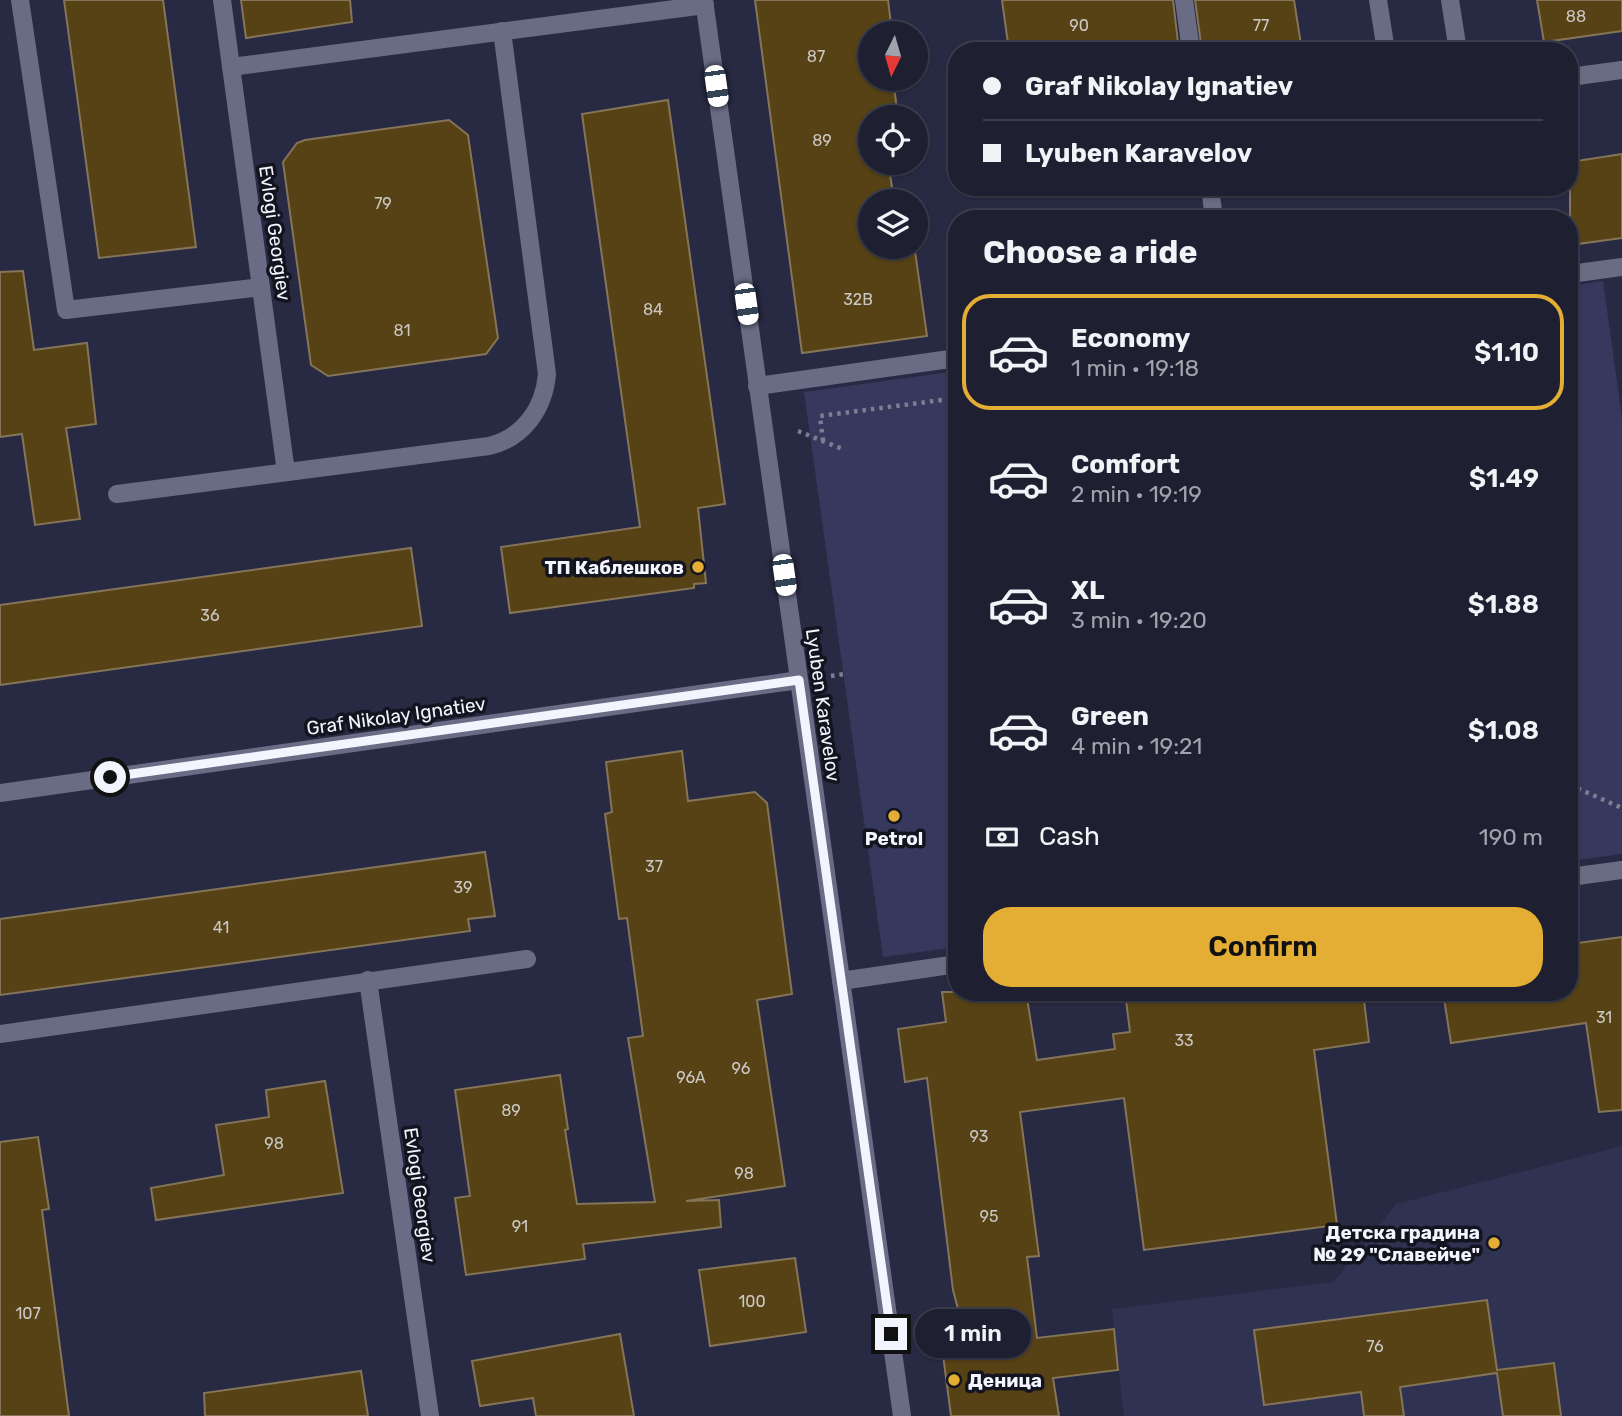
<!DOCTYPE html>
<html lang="en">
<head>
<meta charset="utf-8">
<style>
  body { margin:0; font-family:Rubik,sans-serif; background:#26283a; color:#f1f3f6; height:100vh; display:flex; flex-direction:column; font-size:26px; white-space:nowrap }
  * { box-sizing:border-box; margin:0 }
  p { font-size:23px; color:#a1a3ac }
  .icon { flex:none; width:38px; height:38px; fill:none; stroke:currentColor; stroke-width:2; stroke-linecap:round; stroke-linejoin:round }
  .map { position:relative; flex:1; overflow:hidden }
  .side { position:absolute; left:948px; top:210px; width:630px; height:791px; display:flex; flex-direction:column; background:#1e2032; border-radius:28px; box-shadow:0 2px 5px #0004,0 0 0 2px #3c3e4d }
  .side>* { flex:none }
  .banner { position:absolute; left:948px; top:42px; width:630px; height:154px; border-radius:28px; box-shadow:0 2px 5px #0004,0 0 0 2px #3c3e4d; display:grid; align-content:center; height:154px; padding:0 35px; background:#1e2032 }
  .needle { width:46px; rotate:185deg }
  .controls { position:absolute; left:858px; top:21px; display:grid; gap:14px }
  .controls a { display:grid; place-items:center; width:70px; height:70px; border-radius:50%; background:#1e2032; box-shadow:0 2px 5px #0004,0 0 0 2px #3c3e4d; font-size:35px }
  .end { position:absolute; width:32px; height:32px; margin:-16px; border:9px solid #f2f4fe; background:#111; box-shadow:0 0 0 4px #111 }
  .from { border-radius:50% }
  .bubble { position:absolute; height:49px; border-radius:24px; background:#1e2032; box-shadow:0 2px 5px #0004,0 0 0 2px #3c3e4d; font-size:23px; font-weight:600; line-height:49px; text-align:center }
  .car { position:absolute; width:21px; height:42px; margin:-21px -10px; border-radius:9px; box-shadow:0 0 5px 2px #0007; background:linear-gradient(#fff 24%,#345 0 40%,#fff 0 76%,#345 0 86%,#fff 0) }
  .banner b { display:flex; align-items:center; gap:24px; height:66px; font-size:26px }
  .banner b+b { border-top:2px solid #3c3e4d }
  .banner i { width:18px; height:18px; background:#f1f3f6 }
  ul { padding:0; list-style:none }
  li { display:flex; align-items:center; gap:21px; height:116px; margin:0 14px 10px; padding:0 21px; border:4px solid transparent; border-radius:28px }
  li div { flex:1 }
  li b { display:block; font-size:26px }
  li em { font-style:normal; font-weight:600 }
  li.active { border-color:#e4ae35 }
  li>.icon { width:63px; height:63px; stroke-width:1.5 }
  h2 { padding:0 35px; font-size:32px; line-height:84px }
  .pay { display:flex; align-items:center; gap:18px; height:77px; padding:0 35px; font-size:26px }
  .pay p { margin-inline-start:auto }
  .cta { display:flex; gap:14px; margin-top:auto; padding:14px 35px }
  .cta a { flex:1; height:80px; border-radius:28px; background:#e4ae35; color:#111; font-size:28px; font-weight:600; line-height:80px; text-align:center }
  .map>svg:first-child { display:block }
  .built { fill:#303251 }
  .green { fill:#36385e }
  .building { fill:#574216; stroke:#847559; stroke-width:2 }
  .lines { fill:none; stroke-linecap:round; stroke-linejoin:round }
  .path { stroke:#7c7e91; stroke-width:4.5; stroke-dasharray:3.5 5; stroke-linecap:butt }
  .lane { stroke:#696c84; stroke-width:18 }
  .street { stroke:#696c84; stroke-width:18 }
  .route { stroke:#f2f4fe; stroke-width:9 }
  .poi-dot { fill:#e4ae35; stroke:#13141f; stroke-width:2.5 }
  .labels { text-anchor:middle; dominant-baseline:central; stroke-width:7; stroke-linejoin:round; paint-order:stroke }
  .number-label { font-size:16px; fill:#cbc8c4 }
  .street-label { font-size:19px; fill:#f2f4fe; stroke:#13141f }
  .poi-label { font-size:19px; font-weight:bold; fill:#f2f4fe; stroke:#13141f; text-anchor:end }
</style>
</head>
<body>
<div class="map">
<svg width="1622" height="1416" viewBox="0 0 1622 1416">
  <rect width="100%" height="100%" fill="#282a43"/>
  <path class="built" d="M1622,1146V1416H1124L1112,1309L1334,1282L1396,1204Z"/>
  <g class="green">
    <path d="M1603,281L1622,418V854L1570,861V286Z"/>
    <path d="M957,371V947L883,957L804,392Z"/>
  </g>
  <g class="building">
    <path d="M64,0H163L196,247L99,258Z"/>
    <path d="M241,0H350L352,22L246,38Z"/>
    <path d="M755,0H888L892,33H870V79H893L898,117H870V163H903L904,172L890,174L894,201H870V247H899L900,253L915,251L927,336L802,353Z"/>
    <path d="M1002,0H1173L1179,51H1009Z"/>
    <path d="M1195,0H1294L1302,51H1202Z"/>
    <path d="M1537,0H1622V31L1544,42Z"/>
    <path d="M668,100L725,504L698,508L706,583L694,584V588L510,613L501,547L640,527L582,114Z"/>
    <path d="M449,120L468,135L498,338L486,354L328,376L311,365L283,162L297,143L305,140Z"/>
    <path d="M1622,154V238L1570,245V162Z"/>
    <path d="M23,271L34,350L87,343L96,424L66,428L80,519L35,525L22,434L0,437V272Z"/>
    <path d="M411,548L422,626L0,685V605Z"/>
    <path d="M682,751L688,801L755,792L767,803L792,994L757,1000L785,1186L686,1201L719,1200L721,1227L583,1244L585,1259L466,1275L455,1198L470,1196L455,1090L560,1075L568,1129L565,1130L577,1204L655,1202L628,1038L643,1036L627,918L619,919L605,814L612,812L606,762Z"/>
    <path d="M485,852L495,916L468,919L470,931L0,995V919Z"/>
    <path d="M1622,937V1110L1599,1112L1586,1023L1451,1043L1443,992H1570V944Z"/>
    <path d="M942,992H1026L1037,1060L1115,1049L1113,1034L1130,1032L1125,992H1363L1369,1042L1314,1050L1337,1225L1144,1250L1124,1098L1020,1112L1039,1256L1027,1257L1037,1338L1114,1329L1118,1370L1053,1378L1059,1416H951L942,1347L967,1343L953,1290L927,1078L905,1082L898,1029L946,1022Z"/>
    <path d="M325,1081L343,1193L156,1220L151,1188L224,1175L216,1125L269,1117L266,1090Z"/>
    <path d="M38,1137L49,1209L42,1210L69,1416H0V1142Z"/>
    <path d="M795,1258L806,1332L710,1346L699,1270Z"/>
    <path d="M1487,1300L1497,1370L1554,1363L1561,1416H1503L1497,1373L1400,1387L1404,1416H1364L1361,1392L1264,1405L1254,1330Z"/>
    <path d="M620,1334L634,1416H536L533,1398L480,1406L472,1361Z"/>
    <path d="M361,1371L368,1416H205L204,1393Z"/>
  </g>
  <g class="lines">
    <g class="path">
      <path d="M798,431L845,450"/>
      <path d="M823,441L820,416L957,398"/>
      <path d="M831,676L844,674"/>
      <path d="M1570,785L1622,808"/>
    </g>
    <g class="lane">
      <path d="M20,0L66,310L261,287"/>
      <path d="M222,0L286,472"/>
      <path d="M1378,0L1386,51"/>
      <path d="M1450,0L1458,51"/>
      <path d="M231,67L705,5"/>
      <path d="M1570,77L1622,70"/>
      <path d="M117,494L489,446C523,438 544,409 547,374L502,31"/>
      <path d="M0,1034L527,959"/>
    </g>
    <g class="street">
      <path d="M704,0L902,1416"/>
      <path d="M1184,0L1191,51"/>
      <path d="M1210,187L1214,219"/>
      <path d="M1570,274L1622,267"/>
      <path d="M757,386L957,358"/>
      <path d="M0,793L799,680"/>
      <path d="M1570,877L1622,870"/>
      <path d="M368,980L430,1416"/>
      <path d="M841,981L957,964"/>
    </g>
  </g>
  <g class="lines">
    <path class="route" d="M110,777L799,680L891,1334"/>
  </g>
  <g class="poi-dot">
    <circle cx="698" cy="567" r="7"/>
    <circle cx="894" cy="816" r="7"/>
    <circle cx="1494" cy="1243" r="7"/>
    <circle cx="954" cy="1380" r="7"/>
  </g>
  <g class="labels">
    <g class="number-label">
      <text x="1576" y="16">88</text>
      <text x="1079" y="25">90</text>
      <text x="1261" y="25">77</text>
      <text x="816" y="56">87</text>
      <text x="822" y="140">89</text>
      <text x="383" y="203">79</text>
      <text x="858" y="299">32В</text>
      <text x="653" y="309">84</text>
      <text x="402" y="330">81</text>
      <text x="210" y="615">36</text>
      <text x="654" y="866">37</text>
      <text x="463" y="887">39</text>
      <text x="221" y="927">41</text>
      <text x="1604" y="1017">31</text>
      <text x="1184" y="1040">33</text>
      <text x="741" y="1068">96</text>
      <text x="691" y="1077">96A</text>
      <text x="511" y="1110">89</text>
      <text x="979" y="1136">93</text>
      <text x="274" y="1143">98</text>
      <text x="744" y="1173">98</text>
      <text x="989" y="1216">95</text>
      <text x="520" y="1226">91</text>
      <text x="752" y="1301">100</text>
      <text x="28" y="1313">107</text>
      <text x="1375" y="1346">76</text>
    </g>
    <g class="street-label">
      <text transform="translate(275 233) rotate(82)">Evlogi Georgiev</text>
      <text transform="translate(823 705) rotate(82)">Lyuben Karavelov</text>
      <text transform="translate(396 716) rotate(-8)">Graf Nikolay Ignatiev</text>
      <text transform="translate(420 1195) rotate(82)">Evlogi Georgiev</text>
    </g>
    <g class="poi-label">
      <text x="684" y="567">ТП Каблешков</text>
      <text x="894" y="838" text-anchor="middle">Petrol</text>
      <text x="1480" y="1232">Детска градина<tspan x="1480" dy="22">№ 29 "Славейче"</tspan></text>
      <text x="968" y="1380" text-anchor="start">Деница</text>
    </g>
  </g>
</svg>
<div class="controls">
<a><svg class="needle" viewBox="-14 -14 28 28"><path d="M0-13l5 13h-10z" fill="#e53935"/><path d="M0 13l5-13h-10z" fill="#a1a3ac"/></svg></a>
<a><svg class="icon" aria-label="locate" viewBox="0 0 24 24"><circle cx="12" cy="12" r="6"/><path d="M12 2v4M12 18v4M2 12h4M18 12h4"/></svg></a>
<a><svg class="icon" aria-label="layers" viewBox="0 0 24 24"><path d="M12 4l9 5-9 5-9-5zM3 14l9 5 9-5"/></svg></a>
</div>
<i class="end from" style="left:110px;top:777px"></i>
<i class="end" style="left:891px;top:1334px"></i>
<div class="bubble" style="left:915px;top:1309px;width:116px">1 min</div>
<i class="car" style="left:716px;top:86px;rotate:172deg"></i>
<i class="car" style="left:746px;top:304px;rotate:172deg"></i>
<i class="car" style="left:784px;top:575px;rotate:172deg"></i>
<div class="banner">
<b><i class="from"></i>Graf Nikolay Ignatiev</b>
<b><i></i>Lyuben Karavelov</b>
</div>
<section class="side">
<h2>Choose a ride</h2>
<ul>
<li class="active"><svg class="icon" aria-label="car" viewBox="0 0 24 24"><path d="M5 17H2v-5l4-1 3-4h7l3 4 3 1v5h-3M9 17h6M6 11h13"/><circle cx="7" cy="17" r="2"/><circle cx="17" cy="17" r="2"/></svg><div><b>Economy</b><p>1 min · 19:18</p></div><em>$1.10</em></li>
<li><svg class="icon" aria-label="car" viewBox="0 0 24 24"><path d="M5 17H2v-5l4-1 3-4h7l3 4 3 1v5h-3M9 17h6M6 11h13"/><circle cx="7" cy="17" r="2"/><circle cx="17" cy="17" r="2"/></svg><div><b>Comfort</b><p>2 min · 19:19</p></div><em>$1.49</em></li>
<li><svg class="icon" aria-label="car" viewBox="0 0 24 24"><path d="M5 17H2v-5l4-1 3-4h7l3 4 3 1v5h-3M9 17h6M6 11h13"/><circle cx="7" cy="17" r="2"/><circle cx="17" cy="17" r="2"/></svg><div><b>XL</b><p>3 min · 19:20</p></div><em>$1.88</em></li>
<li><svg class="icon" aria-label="car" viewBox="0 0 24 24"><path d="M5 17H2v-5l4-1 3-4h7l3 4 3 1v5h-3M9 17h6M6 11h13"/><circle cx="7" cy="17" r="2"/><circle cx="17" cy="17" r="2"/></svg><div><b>Green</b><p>4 min · 19:21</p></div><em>$1.08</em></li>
</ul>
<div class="pay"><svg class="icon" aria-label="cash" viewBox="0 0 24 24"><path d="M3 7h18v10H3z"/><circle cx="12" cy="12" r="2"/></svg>Cash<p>190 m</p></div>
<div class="cta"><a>Confirm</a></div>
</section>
</div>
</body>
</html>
